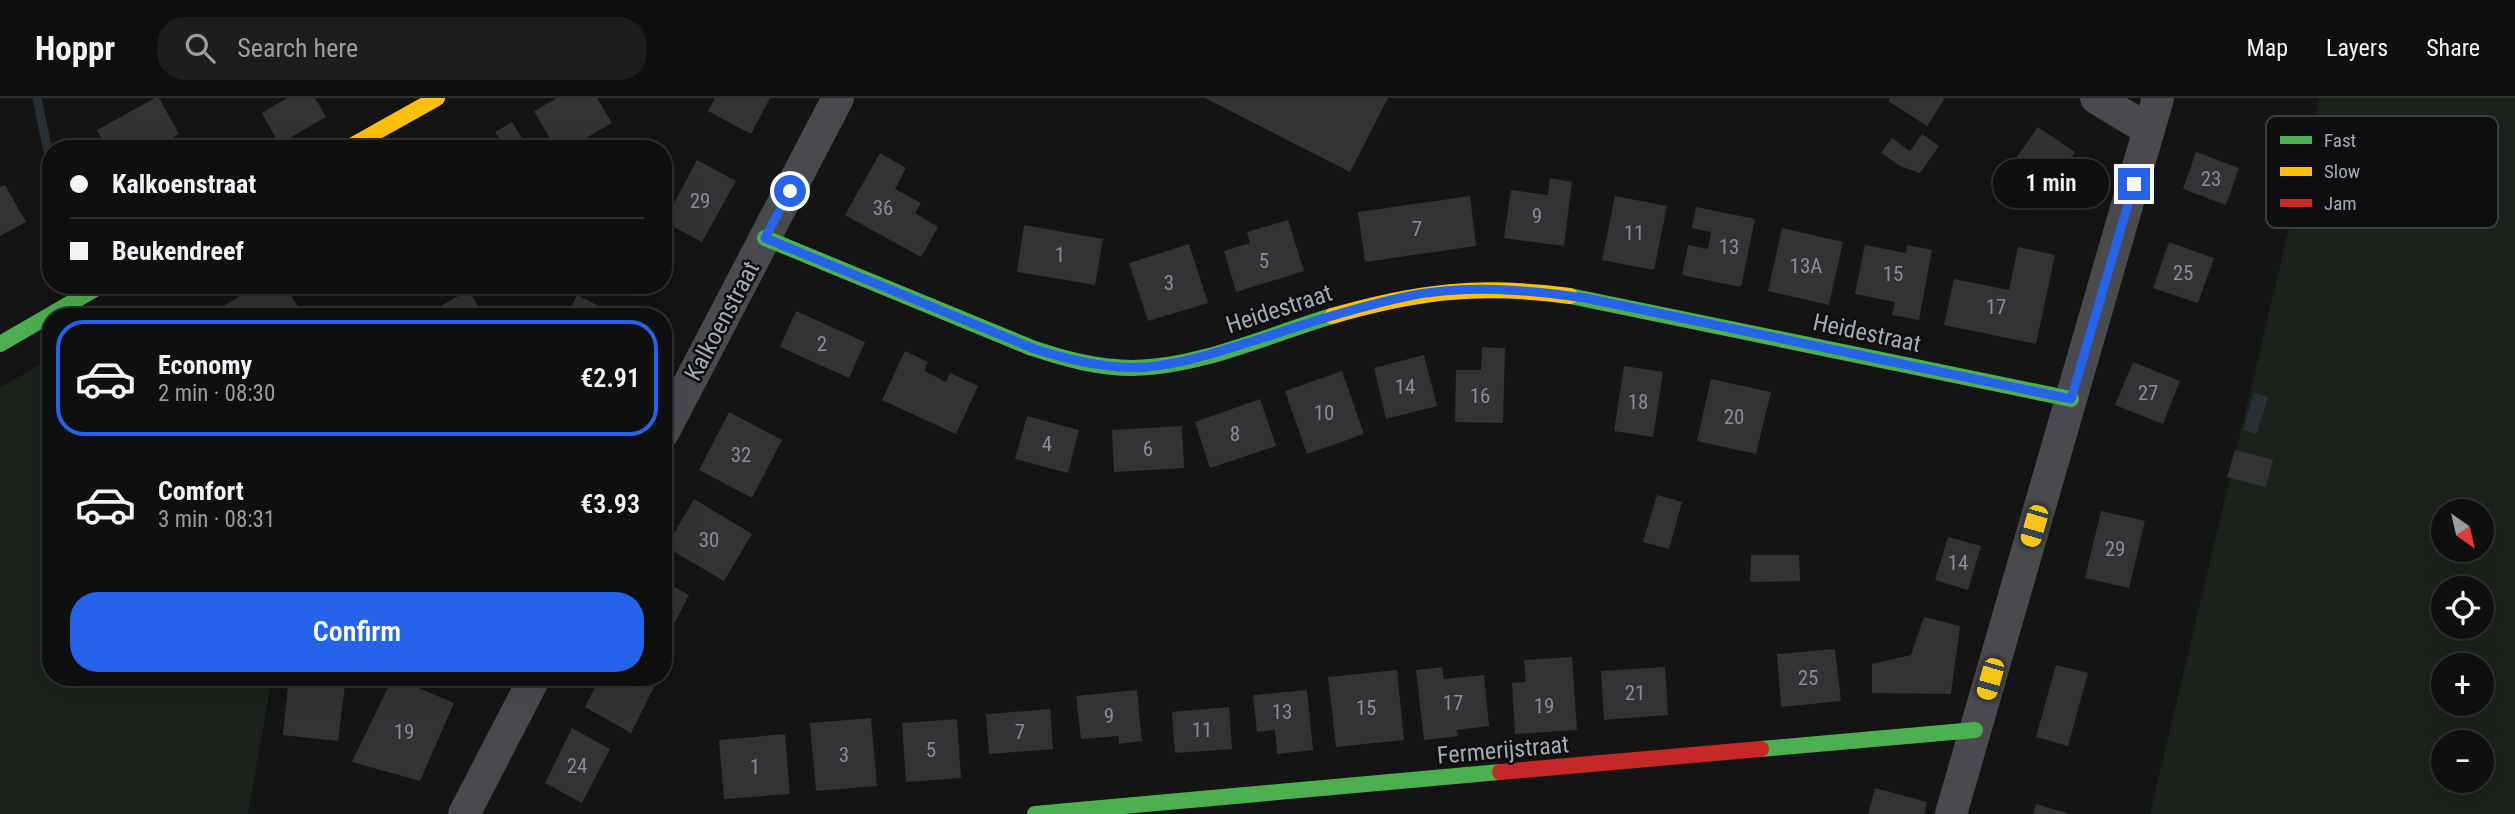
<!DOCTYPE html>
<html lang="en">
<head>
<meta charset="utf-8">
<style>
  body { margin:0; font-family:"Roboto Condensed",sans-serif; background:#1d1d1d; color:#f1f3f6; height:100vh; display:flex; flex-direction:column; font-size:26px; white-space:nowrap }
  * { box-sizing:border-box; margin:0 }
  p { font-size:23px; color:#9b9c9e }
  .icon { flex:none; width:38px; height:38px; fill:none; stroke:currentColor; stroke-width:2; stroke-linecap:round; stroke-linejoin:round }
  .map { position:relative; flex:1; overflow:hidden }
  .panel { position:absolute; left:42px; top:210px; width:630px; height:378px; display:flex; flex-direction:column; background:#0f0f0f; border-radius:28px; box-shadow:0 7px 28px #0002,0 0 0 2px #2f2f2f }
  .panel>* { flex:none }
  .hud { position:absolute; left:42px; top:42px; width:630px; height:154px; border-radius:28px; box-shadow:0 7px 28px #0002,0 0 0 2px #2f2f2f; display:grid; align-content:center; height:154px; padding:0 28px; background:#0f0f0f }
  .needle { width:46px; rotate:146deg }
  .fabs { position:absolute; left:2431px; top:401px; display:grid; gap:14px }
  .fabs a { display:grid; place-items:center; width:63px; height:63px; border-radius:50%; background:#0f0f0f; box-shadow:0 7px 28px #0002,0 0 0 2px #2f2f2f; font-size:35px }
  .end { position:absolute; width:32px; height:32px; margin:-16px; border:9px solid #2563eb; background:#fff; box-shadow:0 0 0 4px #fff }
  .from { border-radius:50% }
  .bubble { position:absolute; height:49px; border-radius:24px; background:#0f0f0f; box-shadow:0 7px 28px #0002,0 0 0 2px #2f2f2f; font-size:23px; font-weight:600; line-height:49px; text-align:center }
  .car { position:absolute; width:21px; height:42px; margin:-21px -10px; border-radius:9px; box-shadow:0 0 5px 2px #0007; background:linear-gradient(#f5c518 24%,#345 0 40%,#f5c518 0 76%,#345 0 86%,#f5c518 0) }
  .hud b { display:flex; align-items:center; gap:24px; height:66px; font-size:26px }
  .hud b+b { border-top:2px solid #2f2f2f }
  .hud i { width:18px; height:18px; background:#f1f3f6 }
  ul { padding:12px 0 0; list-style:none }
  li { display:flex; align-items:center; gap:21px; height:116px; margin:0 14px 10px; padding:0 14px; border:4px solid transparent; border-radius:28px }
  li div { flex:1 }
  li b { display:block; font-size:26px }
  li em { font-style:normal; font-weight:600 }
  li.active { border-color:#2563eb }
  li>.icon { width:63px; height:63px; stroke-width:1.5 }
  .primary-button { display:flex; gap:14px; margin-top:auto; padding:14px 28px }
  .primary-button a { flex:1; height:80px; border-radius:28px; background:#2563eb; color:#fff; font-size:28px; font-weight:600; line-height:80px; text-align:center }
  header { display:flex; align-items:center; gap:42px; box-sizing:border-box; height:98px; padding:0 35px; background:#0f0f0f; border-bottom:2px solid #2f2f2f }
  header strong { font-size:33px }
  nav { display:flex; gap:38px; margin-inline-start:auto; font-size:24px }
  .search { width:490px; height:63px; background:#1d1d1d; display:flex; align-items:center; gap:18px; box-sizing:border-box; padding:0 24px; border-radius:28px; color:#9b9c9e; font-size:26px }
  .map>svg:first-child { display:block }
  .green { fill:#1b211b; fill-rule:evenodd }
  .water { fill:#283035 }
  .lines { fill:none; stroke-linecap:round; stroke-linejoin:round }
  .stream { stroke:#283035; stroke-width:9 }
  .building { fill:#333335 }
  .street { stroke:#494a4d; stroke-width:32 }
  .fast { stroke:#4caf50; stroke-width:16 }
  .slow { stroke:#ffc107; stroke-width:16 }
  .jam { stroke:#c62828; stroke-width:16 }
  .route { stroke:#2563eb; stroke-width:9 }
  .labels { text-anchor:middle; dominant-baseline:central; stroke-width:5; stroke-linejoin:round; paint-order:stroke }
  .number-label { font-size:21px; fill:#888d95 }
  .street-label { font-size:24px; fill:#a5abb5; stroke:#0e0e10 }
  .key { fill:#0e0e10; stroke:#3b3d42; stroke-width:2 }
  .key-label { font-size:19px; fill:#a5abb5 }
</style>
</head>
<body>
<header>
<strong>Hoppr</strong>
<div class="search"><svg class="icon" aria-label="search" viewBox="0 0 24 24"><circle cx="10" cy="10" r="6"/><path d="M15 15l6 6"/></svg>Search here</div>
<nav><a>Map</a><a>Layers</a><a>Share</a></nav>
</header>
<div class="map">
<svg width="2515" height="716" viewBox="0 0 2515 716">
  <rect width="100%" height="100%" fill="#141414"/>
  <g class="green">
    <path d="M2320,0H2515V716H2150ZM2443,413H2482V452H2443ZM2443,490H2482V528H2443ZM2443,567H2482V606H2443ZM2443,644H2482V682H2443Z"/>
    <path d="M51,260V579H272L248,716H0V290Z"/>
  </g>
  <path class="water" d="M2254,295L2268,299L2257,336L2243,332Z"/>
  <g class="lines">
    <path class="stream" d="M37,0L51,68"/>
  </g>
  <g class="building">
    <path d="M155,0H159L179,36L153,51H107L97,32Z"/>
    <path d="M287,0H315L326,19L279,46L262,15Z"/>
    <path d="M557,0H597L612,25L567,51H556L534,13Z"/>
    <path d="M715,0H770L751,36L708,13Z"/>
    <path d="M1205,0H1388L1350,74Z"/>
    <path d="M1890,0H1945L1927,28L1888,3Z"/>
    <path d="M512,24L529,51H482L499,40L495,34Z"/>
    <path d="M2038,29L2075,54L2048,94L2010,69Z"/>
    <path d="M1922,36L1939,48L1920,75L1900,68L1881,55L1892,40L1910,53Z"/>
    <path d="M2196,54L2239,70L2226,107L2183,91Z"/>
    <path d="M880,55L906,70L895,91L921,105L915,115L938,129L921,159L845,117Z"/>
    <path d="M697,62L736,83L702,144L664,124Z"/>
    <path d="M1550,80L1572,84L1564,148L1504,140L1511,92L1548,97Z"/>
    <path d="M5,87L26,124L0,138V89Z"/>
    <path d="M1470,98L1476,148L1365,164L1358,114Z"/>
    <path d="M1615,98L1667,108L1654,172L1602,162Z"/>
    <path d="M1696,109L1755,121L1741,189L1682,177L1688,147L1708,151L1711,134L1692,130Z"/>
    <path d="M1288,122L1304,173L1236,194L1224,153L1250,145L1247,134Z"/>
    <path d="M1024,127L1103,141L1095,187L1017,174Z"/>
    <path d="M1782,130L1843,144L1829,207L1768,193Z"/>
    <path d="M2169,144L2214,160L2198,205L2153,190Z"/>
    <path d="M1189,146L1208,205L1148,223L1129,165Z"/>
    <path d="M1865,147L1906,155L1907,147L1932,152L1919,222L1892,217L1895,204L1855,196Z"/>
    <path d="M2018,149L2055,157L2036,246L1944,227L1954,181L2009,192Z"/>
    <path d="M257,187H285L304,219H217L214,214Z"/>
    <path d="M469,192L484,219H449L442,207Z"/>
    <path d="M577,197L621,219H566Z"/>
    <path d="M796,213L865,244L849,280L780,249Z"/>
    <path d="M1482,249L1505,250L1503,325L1455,324L1456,272H1481Z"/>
    <path d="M905,253L928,264L924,273L946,284L950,275L978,288L956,336L882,302Z"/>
    <path d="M1424,257L1437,308L1386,321L1374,270Z"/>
    <path d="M2133,264L2180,283L2163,326L2115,307Z"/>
    <path d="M1624,268L1663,274L1653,339L1614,333Z"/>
    <path d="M1342,273L1364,336L1307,356L1285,293Z"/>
    <path d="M1711,281L1771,294L1756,356L1697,343Z"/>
    <path d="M1260,301L1276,348L1210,370L1195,324Z"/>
    <path d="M729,314L782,342L752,400L699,372Z"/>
    <path d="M1027,318L1079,332L1068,375L1015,361Z"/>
    <path d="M1182,328L1184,370L1114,374L1112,332Z"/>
    <path d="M2235,352L2273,362L2266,389L2227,379Z"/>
    <path d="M1657,397L1682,404L1669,451L1643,444Z"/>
    <path d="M694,401L752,436L724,483L666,449Z"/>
    <path d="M2101,413L2145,423L2129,490L2085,480Z"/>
    <path d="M1948,439L1981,448L1968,492L1935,482Z"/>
    <path d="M1751,457H1799L1800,483L1750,484Z"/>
    <path d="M663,483L689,497L663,548Z"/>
    <path d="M1924,519L1960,528L1951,596L1872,595V566L1911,557Z"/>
    <path d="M1835,551L1841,603L1781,609L1777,556Z"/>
    <path d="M1572,559L1577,632L1515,636L1512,585L1526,584L1524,562Z"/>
    <path d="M2056,567L2088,575L2068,648L2036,639Z"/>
    <path d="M1442,569L1444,581L1484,577L1489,628L1457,632L1458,638L1424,642L1416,572Z"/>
    <path d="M1665,569L1668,617L1604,622L1601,573Z"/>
    <path d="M1397,572L1404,642L1336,649L1328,579Z"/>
    <path d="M289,579H346L338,643L283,637Z"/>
    <path d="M393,579L454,605L420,683L352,664Z"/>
    <path d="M600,579H659L631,635L585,609Z"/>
    <path d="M1137,592L1142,643L1119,646L1118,638L1081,641L1076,598Z"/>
    <path d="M1307,592L1313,652L1277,656L1275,632L1257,634L1253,597Z"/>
    <path d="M1229,609L1232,651L1175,655L1172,614Z"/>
    <path d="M1050,611L1053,651L989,656L986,616Z"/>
    <path d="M871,620L877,688L816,693L810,625Z"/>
    <path d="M957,621L961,680L906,684L902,625Z"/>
    <path d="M572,630L610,651L582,705L545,685Z"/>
    <path d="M785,636L790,696L724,701L719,642Z"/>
    <path d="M1875,690L1927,704L1924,716H1868Z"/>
    <path d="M2036,706L2067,715V716H2033Z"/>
  </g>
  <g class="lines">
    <g class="street">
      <path d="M2096,0L2149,32"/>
      <path d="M663,335L838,0"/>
      <path d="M464,716L535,579"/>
      <path d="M1951,716L2158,0"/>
    </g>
    <g class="fast">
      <path d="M765,140L1032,250C1065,261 1098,270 1133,270C1200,269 1268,237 1332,218"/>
      <path d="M1570,198L2071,301"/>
      <path d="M0,246L102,187"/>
      <path d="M1761,651L1975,632"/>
      <path d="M1035,716L1500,674"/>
    </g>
    <g class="slow">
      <path d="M346,51L437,0"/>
      <path d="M1332,218C1419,193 1480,186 1570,198"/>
    </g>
    <path class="jam" d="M1500,674L1761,651"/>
  </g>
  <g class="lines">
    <path class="route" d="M790,93L765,140L1032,250C1068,262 1108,272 1147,269C1188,265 1227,251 1266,239C1313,223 1361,208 1409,198C1467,186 1528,192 1585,200L2071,301L2134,86"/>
  </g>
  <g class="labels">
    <g class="number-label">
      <text x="2211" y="81">23</text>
      <text x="700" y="103">29</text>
      <text x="883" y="110">36</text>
      <text x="1537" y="118">9</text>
      <text x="1417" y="131">7</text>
      <text x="1634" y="135">11</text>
      <text x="1729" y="149">13</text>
      <text x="1060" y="157">1</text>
      <text x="1264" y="163">5</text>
      <text x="1806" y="168">13A</text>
      <text x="2183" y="175">25</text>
      <text x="1893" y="176">15</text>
      <text x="1169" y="185">3</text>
      <text x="1996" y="209">17</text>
      <text x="822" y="246">2</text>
      <text x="1405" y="289">14</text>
      <text x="2148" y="295">27</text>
      <text x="1480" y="298">16</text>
      <text x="1638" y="304">18</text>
      <text x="1324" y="315">10</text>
      <text x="1734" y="319">20</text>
      <text x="1235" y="336">8</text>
      <text x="1047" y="346">4</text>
      <text x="1148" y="351">6</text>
      <text x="741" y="357">32</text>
      <text x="709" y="442">30</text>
      <text x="2115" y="451">29</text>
      <text x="1958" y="465">14</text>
      <text x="1808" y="580">25</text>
      <text x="1635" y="595">21</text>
      <text x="1453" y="605">17</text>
      <text x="1544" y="608">19</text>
      <text x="1366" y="610">15</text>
      <text x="1282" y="614">13</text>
      <text x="1109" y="618">9</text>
      <text x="1202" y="632">11</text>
      <text x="404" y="634">19</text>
      <text x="1020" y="634">7</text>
      <text x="931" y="652">5</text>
      <text x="844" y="657">3</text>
      <text x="577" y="668">24</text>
      <text x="755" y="669">1</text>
    </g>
    <g class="street-label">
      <text transform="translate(1279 211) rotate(-18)">Heidestraat</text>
      <text transform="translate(722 223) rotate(-62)">Kalkoenstraat</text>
      <text transform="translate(1867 235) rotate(12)">Heidestraat</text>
      <text transform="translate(1503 652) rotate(-5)">Fermerijstraat</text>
    </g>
  </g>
  <rect x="2266" y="18" width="232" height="112" rx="10" class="key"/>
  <rect x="2280" y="38" width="32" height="8" fill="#4caf50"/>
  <rect x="2280" y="69" width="32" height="9" fill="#ffc107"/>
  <rect x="2280" y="101" width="32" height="8" fill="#c62828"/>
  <g class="key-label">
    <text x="2324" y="49">Fast</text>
    <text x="2324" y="80">Slow</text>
    <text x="2324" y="112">Jam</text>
  </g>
</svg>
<div class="fabs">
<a><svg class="needle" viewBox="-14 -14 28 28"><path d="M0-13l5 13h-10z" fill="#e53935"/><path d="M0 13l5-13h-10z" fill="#9b9c9e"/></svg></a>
<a><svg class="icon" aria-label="locate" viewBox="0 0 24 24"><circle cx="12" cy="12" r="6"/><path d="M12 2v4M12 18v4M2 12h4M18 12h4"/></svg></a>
<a>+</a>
<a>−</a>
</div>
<i class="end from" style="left:790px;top:93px"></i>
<i class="end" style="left:2134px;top:86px"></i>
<div class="bubble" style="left:1993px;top:61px;width:116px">1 min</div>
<i class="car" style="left:2034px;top:428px;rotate:196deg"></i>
<i class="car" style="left:1990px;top:581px;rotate:196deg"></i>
<div class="hud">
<b><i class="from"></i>Kalkoenstraat</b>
<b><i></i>Beukendreef</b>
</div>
<section class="panel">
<ul>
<li class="active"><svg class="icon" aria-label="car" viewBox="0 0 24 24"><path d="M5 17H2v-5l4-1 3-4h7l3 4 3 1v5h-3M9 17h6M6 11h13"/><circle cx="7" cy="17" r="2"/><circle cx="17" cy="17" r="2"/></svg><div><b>Economy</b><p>2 min · 08:30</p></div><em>€2.91</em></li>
<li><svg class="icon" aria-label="car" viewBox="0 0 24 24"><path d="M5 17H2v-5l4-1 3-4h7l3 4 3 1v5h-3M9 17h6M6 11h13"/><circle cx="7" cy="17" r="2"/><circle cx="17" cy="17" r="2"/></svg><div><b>Comfort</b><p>3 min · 08:31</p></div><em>€3.93</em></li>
</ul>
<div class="primary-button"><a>Confirm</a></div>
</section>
</div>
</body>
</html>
